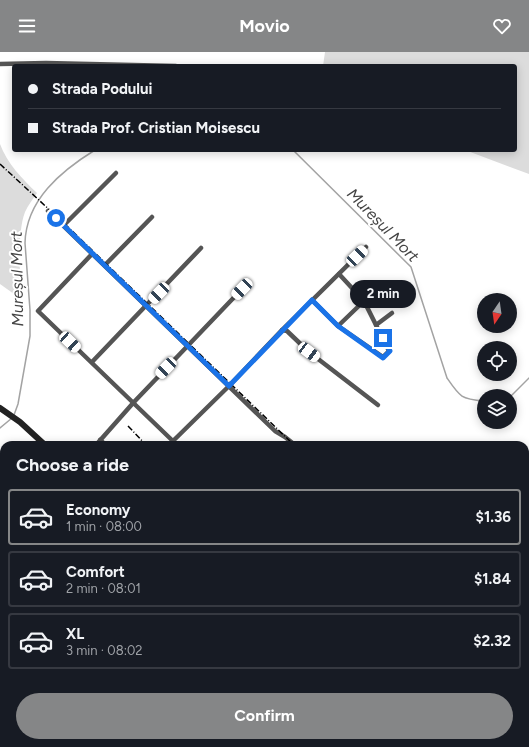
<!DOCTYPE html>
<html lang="en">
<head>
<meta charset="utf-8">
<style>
  body { margin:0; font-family:Figtree,sans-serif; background:#242831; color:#f1f3f6; height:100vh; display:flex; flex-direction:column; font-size:15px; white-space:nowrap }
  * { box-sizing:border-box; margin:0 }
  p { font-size:13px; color:#9ea1a6 }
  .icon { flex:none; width:22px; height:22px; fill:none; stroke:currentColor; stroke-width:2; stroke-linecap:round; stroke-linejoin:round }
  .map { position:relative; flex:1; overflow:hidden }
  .side { position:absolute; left:0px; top:389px; width:529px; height:306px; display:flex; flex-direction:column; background:#171b24; border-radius:12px 12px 0 0; box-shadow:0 2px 10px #0003 }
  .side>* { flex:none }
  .hud { position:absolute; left:12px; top:12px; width:505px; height:88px; border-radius:4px; box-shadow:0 2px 10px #0003; display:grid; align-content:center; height:88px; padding:0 16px; background:#171b24 }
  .needle { width:26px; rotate:193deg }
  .controls { position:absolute; left:477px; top:241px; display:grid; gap:8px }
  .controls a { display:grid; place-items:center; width:40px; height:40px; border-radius:50%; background:#171b24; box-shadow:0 2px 10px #0003; font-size:20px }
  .end { position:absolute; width:18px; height:18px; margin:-9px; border:5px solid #1a73e8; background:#fff; box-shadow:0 0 0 2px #fff }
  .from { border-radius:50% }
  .bubble { position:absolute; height:28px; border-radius:14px; background:#171b24; box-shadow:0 2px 10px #0003; font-size:13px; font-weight:700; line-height:28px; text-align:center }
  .car { position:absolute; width:12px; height:24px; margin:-12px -6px; border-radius:5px; box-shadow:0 0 3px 1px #0007; background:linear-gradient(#fff 24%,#345 0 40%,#fff 0 76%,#345 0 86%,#fff 0) }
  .hud b { display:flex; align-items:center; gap:14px; height:38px; font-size:15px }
  .hud b+b { border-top:1px solid #363941 }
  .hud i { width:10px; height:10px; background:#f1f3f6 }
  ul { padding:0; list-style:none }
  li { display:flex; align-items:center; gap:12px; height:56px; margin:0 8px 6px; padding:0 8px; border:2px solid #363941; border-radius:4px }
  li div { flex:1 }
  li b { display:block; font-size:15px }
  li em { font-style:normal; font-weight:700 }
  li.selected { border-color:#858687 }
  li>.icon { width:36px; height:36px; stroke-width:1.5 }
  h2 { padding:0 16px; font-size:18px; line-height:48px }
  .action { display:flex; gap:8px; margin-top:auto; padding:8px 16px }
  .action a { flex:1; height:46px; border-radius:24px; background:#858687; color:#fff; font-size:16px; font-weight:700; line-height:46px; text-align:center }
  header { display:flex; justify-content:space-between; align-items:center; height:52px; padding:0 16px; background:#858687; color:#fff; font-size:18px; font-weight:700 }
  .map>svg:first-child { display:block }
  .green { fill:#dcdcdc }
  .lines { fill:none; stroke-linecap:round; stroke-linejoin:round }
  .stream { stroke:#a3a3a3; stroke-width:1.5 }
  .street { stroke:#555; stroke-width:4.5 }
  .secondary { stroke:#222; stroke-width:6 }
  .rail { stroke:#000; stroke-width:1.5; stroke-dasharray:6 2 1 2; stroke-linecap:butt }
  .route { stroke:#1a73e8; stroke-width:5 }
  .labels { text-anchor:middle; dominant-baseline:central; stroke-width:4; stroke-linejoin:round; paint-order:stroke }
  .water-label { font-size:16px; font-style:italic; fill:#444; stroke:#fff }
</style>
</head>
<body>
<header><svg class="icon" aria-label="menu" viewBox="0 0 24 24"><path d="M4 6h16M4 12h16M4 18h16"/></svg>Movio<svg class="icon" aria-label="heart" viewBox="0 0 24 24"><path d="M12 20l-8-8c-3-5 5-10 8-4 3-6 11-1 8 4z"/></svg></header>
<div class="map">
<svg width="529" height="695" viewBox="0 0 529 695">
  <rect width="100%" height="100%" fill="#fff"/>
  <g class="green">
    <path d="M325,0H529V122L465,98H515V14H323Z"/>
    <path d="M0,92C7,111 22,127 37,141C33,147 28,153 25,160C17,180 20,225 21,247L0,232Z"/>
    <path d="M89,691H133L136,695H89Z"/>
  </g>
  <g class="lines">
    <g class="stream">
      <path d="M293,98L411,215L447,326C460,345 461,347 484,349"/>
      <path d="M510,345L529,326"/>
      <path d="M14,363L18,352L30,284V258L25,191C26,148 61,119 95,98"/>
      <path d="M0,376L12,366"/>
    </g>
    <g class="street">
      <path d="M0,12L46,11L176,14"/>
      <path d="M48,159L275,379L285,385L295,393"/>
      <path d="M64,173L116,121"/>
      <path d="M92,202L38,259L177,393"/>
      <path d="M105,213L152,165"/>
      <path d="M312,248L338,274L364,249L339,222"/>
      <path d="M376,273L392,261"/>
      <path d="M338,274L383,305L389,299L364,249"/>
      <path d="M282,278L287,279L309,300L378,353"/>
      <path d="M92,310L201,196"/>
      <path d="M100,388L106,393"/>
      <path d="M173,389L229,334L282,278L366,195"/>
      <path d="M96,393L134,350L242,237"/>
      <path d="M525,430L529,432"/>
      <path d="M0,434L4,438"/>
      <path d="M525,491L529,492"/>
      <path d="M0,492L4,488"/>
      <path d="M0,521L4,525"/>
      <path d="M0,604L4,608"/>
      <path d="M487,693L498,695"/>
    </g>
    <path class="secondary" d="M0,356L20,370L45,393"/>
    <g class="rail">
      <path d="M0,112L68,175L294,393"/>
      <path d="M128,374L146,393"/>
      <path d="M0,667H4"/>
      <path d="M387,691L388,695"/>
    </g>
  </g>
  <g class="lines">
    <path class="route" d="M56,166L229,334L312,248L338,274L383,306L390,299L383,286"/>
  </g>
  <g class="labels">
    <g class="water-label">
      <text transform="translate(383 173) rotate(46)">Mureșul Mort</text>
      <text transform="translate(17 227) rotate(-91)">Mureșul Mort</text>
    </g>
  </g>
</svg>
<div class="controls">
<a><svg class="needle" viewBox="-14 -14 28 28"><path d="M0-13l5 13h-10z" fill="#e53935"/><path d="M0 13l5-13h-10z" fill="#9ea1a6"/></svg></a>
<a><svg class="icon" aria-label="locate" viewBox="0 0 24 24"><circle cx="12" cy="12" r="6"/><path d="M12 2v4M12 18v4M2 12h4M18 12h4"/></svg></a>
<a><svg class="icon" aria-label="layers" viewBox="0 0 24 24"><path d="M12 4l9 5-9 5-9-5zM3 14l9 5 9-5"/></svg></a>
</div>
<i class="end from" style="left:56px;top:166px"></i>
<i class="end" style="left:383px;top:286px"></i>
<div class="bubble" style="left:350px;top:228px;width:66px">2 min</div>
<i class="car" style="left:357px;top:204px;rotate:46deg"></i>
<i class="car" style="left:242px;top:237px;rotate:224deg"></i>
<i class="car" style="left:159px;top:241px;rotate:224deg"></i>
<i class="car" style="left:70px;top:290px;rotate:133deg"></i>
<i class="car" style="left:309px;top:300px;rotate:127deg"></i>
<i class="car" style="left:166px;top:316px;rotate:224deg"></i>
<div class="hud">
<b><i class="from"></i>Strada Podului</b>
<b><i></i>Strada Prof. Cristian Moisescu</b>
</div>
<section class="side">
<h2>Choose a ride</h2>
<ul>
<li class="selected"><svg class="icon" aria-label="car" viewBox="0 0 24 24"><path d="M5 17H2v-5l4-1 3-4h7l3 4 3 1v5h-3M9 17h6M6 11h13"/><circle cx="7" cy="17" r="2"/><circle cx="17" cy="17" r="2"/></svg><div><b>Economy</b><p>1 min · 08:00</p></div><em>$1.36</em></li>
<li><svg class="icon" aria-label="car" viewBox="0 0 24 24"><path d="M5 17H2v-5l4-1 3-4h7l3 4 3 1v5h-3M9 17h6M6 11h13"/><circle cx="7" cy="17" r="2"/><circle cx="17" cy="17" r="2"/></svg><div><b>Comfort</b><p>2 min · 08:01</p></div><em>$1.84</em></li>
<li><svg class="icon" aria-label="car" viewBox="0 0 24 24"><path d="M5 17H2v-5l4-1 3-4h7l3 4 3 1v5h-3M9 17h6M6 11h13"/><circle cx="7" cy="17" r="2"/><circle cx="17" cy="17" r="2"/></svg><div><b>XL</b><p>3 min · 08:02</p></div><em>$2.32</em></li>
</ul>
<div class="action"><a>Confirm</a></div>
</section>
</div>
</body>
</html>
